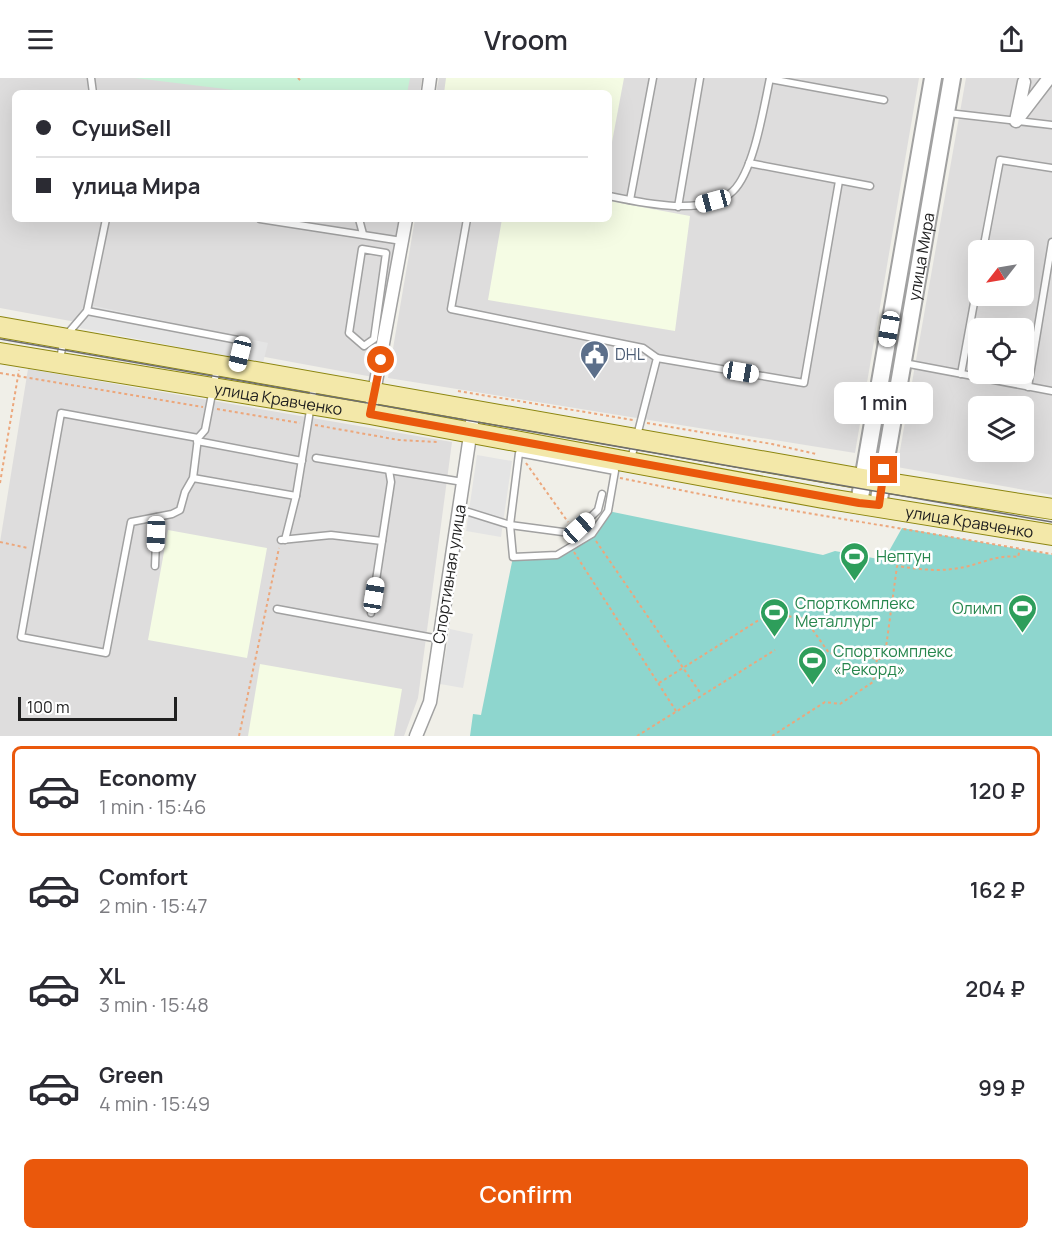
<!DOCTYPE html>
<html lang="en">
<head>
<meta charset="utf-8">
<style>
  body { margin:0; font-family:Manrope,sans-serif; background:#f2f2f3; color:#2b2b33; height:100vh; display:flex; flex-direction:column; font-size:22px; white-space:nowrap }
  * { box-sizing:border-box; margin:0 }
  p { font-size:20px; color:#7c7c81 }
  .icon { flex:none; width:33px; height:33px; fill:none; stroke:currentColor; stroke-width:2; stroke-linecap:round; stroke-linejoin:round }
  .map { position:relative; height:658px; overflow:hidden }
  .sheet { display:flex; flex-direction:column; background:#fff; flex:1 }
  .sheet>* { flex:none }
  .top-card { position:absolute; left:12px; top:12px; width:600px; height:132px; border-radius:9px; box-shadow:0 6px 24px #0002; display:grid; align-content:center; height:132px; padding:0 24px; background:#fff }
  .needle { width:39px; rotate:239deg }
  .fabs { position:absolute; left:968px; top:162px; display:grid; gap:12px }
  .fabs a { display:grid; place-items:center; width:66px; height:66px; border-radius:9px; background:#fff; box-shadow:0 6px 24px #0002; font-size:30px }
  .scale { position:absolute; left:18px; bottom:15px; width:159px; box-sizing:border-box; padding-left:6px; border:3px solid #202020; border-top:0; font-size:16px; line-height:21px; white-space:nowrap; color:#202020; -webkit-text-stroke:4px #fff; paint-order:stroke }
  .end { position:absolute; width:27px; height:27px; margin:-14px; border:8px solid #ea580c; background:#fff; box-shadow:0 0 0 3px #fff }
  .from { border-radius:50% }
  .bubble { position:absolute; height:42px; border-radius:9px; background:#fff; box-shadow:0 6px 24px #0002; font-size:20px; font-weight:600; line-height:42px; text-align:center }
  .car { position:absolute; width:18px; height:36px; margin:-18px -9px; border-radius:8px; box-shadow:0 0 4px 2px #0007; background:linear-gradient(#fff 24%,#345 0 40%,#fff 0 76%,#345 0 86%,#fff 0) }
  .top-card b { display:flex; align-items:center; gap:21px; height:57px; font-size:22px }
  .top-card b+b { border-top:2px solid #e1e1e2 }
  .top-card i { width:15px; height:15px; background:#2b2b33 }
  ul { padding:10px 0 0; list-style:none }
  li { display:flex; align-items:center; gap:18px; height:90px; margin:0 12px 9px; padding:0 12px; border:3px solid transparent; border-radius:9px }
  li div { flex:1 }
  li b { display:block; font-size:22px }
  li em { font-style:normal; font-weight:600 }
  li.active { border-color:#ea580c }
  li>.icon { width:54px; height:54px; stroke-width:1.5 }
  .primary-button { display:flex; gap:12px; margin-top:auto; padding:12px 24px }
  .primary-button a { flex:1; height:69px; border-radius:9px; background:#ea580c; color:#fff; font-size:24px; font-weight:600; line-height:69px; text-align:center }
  header { display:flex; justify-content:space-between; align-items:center; height:78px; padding:0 24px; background:#fff; font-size:27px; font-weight:600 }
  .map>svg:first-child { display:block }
  .residential { fill:#dedddd; fill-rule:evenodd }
  .education { fill:#f5fce4 }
  .park { fill:#caf4d9 }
  .pitch { fill:#8ed6ce }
  .parking { fill:#e4e4e4 }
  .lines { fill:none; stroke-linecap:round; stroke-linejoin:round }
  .service-casing { stroke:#a1a1a1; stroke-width:9 }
  .minor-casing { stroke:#a1a1a1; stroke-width:15 }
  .tertiary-casing { stroke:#a1a1a1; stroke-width:20 }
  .primary-casing { stroke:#8c8610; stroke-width:22 }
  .path { stroke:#eca77c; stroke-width:2; stroke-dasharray:3 3; stroke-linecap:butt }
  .service { stroke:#fff; stroke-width:6 }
  .minor { stroke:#fff; stroke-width:12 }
  .tertiary { stroke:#fff; stroke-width:16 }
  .primary { stroke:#f3e8a9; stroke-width:20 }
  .tram { stroke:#6e6e6e; stroke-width:1.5 }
  .route { stroke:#ea580c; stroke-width:8 }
  .labels { text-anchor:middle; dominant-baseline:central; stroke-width:5; stroke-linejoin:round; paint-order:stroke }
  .street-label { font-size:16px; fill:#202020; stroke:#fff }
  .service-label { font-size:16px; fill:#4e5e75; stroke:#fff; text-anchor:start }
  .leisure-label { font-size:16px; fill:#27864d; stroke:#fff; text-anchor:start }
</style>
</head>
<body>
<header><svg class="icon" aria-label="menu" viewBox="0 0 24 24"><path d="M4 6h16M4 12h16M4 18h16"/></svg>Vroom<svg class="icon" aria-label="share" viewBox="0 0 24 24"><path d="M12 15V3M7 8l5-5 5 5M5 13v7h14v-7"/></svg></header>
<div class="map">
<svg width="1052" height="658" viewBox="0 0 1052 658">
  <rect width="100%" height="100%" fill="#f0efe8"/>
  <g class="residential">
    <path d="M0,0H422L420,15H15V141H399L373,299L0,230Z"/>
    <path d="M439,0H919L855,375L388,300L415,141H609V15H436Z"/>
    <path d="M966,0H1052V417L897,389ZM978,172H1023V218H978ZM978,250H1023V296H978ZM978,328H1023V374H978Z"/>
    <path d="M28,291L452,364L418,620L404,658H0V464Z"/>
  </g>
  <g class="education">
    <path d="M446,0H624L609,80V15H444Z"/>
    <path d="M609,123L690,138L675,253L488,222L502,141H609Z"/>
    <path d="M168,452L267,470L247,580L148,562Z"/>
    <path d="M260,586L402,611L394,658H248Z"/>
  </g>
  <path class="park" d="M135,0H410L407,15H258Z"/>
  <path class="pitch" d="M608,433L823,477L835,473L884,482L902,450L1052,477V658H470L473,636L481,637L513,479L557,477L592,456Z"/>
  <g class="parking">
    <path d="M85,226L268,265L263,285L80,250Z"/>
    <path d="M477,377L512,383L501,459L466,453Z"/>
    <path d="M450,551L473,556L463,610L440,606Z"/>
  </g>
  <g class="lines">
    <defs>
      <g id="service">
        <path d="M91,0L93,15"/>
        <path d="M770,1L884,22"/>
        <path d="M948,35L1052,47"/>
        <path d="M749,85L870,108"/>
        <path d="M609,118C642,125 706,139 733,113C754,93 764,28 770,0"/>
        <path d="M630,122L653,0"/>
        <path d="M678,129L700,0"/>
        <path d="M260,141L402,163"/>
        <path d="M359,141L363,156"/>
        <path d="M467,141L451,231L643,270L657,280L631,381"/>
        <path d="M362,171L386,175L374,261L364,268L349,255Z"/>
        <path d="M983,172L1000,82L1052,90"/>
        <path d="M87,233L243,263L237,289"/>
        <path d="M657,280L804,305L839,103"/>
        <path d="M60,281L64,260L87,233L106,141"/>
        <path d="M904,285L1052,313"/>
        <path d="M961,296L978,203"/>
        <path d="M1028,309L1052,164"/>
        <path d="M198,360L205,352L217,290"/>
        <path d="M197,363L302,383"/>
        <path d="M519,375L615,393L608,433L592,456L557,477L513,479L510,447Z"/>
        <path d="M316,380L463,404"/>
        <path d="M193,400L185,414L180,432L172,436L131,444L106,575L21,559L61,335L198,360L193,400L296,418L314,308"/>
        <path d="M459,431L510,447L570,455L579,450L598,432L602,416"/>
        <path d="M281,462L331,457L382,463"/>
        <path d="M285,462L296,418"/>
        <path d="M155,488L157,439"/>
        <path d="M277,531L439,561"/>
        <path d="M371,535L391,404L389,392"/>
      </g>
      <g id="minor">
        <path d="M1024,4L1016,43L1049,0"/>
        <path d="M428,15L430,0"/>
        <path d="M370,336L406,141"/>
        <path d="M416,658L430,624L474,331"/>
      </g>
      <g id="tertiary">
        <path d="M859,425L933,0"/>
        <path id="s1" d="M878,427L952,0"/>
      </g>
      <g id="primary">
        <path d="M0,249L863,401L1052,431"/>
        <path id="s2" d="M0,275L370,336L823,420L1052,457"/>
      </g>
    </defs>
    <use href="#service" class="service-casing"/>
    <use href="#minor" class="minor-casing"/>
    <use href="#tertiary" class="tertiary-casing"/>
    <use href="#primary" class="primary-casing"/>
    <g class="path">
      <path d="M298,0L302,4"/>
      <path d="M0,295L203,329"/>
      <path d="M458,313L633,342"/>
      <path d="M217,331L300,345"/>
      <path d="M647,345L772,366L816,376"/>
      <path d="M315,347L399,362L437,364"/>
      <path d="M526,385L568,444"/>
      <path d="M620,400L730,422L1052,476"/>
      <path d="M0,405L19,292"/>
      <path d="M596,463L701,616"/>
      <path d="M0,464L28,470"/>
      <path d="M574,474L676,633"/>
      <path d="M659,605L770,535L805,541L829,575L880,581L885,577L897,488C918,491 938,494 959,490C979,487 997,476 1018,479L1020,471"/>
      <path d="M239,658L279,470"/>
      <path d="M637,658L775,572"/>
      <path d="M772,658L825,624L840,626L873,604L877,581"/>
    </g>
    <use href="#service" class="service"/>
    <use href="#minor" class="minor"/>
    <use href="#tertiary" class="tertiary"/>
    <use href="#primary" class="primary"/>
    <path class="tram" d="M0,261L1052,444"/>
  </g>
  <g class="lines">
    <path class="route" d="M381,282L370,336L859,425L879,427L884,392"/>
  </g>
  <defs>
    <symbol id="civic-pin" viewBox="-11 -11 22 30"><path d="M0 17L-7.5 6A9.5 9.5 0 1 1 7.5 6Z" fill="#5c6f8a" stroke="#fff"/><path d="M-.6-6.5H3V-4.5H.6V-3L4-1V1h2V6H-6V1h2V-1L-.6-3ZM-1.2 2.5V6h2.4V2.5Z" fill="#fff"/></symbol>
    <symbol id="stadium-pin" viewBox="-11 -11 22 30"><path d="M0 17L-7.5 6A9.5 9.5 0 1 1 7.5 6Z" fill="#2e9e5b" stroke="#fff"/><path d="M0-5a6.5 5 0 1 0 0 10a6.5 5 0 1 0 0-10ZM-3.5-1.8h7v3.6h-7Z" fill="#fff"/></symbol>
  </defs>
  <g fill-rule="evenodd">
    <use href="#civic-pin" x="578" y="260" width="33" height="45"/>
    <use href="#stadium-pin" x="838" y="462" width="33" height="45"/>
    <use href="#stadium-pin" x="1006" y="514" width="33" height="45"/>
    <use href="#stadium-pin" x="758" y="518" width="33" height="45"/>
    <use href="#stadium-pin" x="796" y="566" width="33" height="45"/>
  </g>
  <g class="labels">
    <g class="street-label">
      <text stroke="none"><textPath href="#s1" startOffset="252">улица Мира</textPath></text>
      <text stroke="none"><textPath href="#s2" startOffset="282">улица Кравченко</textPath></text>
      <text stroke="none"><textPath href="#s2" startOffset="984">улица Кравченко</textPath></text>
      <text transform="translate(449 496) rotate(-81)">Спортивная улица</text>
    </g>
    <g class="service-label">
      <text x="615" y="276">DHL</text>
    </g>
    <g class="leisure-label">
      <text x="876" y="478">Нептун</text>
      <text x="795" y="525">Спорткомплекс<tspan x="795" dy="18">Металлург</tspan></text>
      <text x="1002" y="530" text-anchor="end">Олимп</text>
      <text x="833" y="573">Спорткомплекс<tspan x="833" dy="18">«Рекорд»</tspan></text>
    </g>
  </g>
</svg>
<div class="fabs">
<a><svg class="needle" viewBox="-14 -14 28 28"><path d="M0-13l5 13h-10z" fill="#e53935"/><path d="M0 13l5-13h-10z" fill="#7c7c81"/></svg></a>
<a><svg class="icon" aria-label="locate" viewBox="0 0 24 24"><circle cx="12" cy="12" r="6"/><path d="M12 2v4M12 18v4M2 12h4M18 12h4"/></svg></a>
<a><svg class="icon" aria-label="layers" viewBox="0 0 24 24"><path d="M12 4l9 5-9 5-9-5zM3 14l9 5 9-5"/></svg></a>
</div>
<div class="scale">100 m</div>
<i class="end from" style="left:381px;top:282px"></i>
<i class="end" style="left:884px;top:392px"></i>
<div class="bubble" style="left:834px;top:304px;width:99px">1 min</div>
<i class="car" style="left:713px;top:123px;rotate:255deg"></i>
<i class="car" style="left:889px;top:251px;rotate:190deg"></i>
<i class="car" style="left:240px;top:276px;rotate:194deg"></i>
<i class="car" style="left:741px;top:294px;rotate:100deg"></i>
<i class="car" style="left:579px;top:450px;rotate:48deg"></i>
<i class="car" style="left:156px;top:456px;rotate:182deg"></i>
<i class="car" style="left:374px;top:517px;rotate:9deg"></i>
<div class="top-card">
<b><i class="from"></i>СушиSell</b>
<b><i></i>улица Мира</b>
</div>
</div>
<section class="sheet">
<ul>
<li class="active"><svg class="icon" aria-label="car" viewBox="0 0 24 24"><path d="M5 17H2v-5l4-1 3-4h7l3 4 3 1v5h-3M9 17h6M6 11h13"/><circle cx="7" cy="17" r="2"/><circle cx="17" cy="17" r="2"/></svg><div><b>Economy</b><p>1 min · 15:46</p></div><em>120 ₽</em></li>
<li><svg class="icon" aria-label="car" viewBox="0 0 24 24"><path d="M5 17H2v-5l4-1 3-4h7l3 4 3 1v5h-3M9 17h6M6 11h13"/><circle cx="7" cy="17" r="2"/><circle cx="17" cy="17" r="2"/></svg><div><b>Comfort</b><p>2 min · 15:47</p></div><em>162 ₽</em></li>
<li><svg class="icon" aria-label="car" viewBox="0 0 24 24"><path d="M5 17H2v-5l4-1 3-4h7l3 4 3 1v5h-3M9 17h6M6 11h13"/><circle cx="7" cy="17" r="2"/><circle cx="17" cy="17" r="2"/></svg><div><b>XL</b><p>3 min · 15:48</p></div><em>204 ₽</em></li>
<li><svg class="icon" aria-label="car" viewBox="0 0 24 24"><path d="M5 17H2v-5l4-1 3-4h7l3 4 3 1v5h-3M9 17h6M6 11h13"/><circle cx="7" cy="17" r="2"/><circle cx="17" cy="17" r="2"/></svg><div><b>Green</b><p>4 min · 15:49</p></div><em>99 ₽</em></li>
</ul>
<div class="primary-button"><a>Confirm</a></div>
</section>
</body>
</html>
